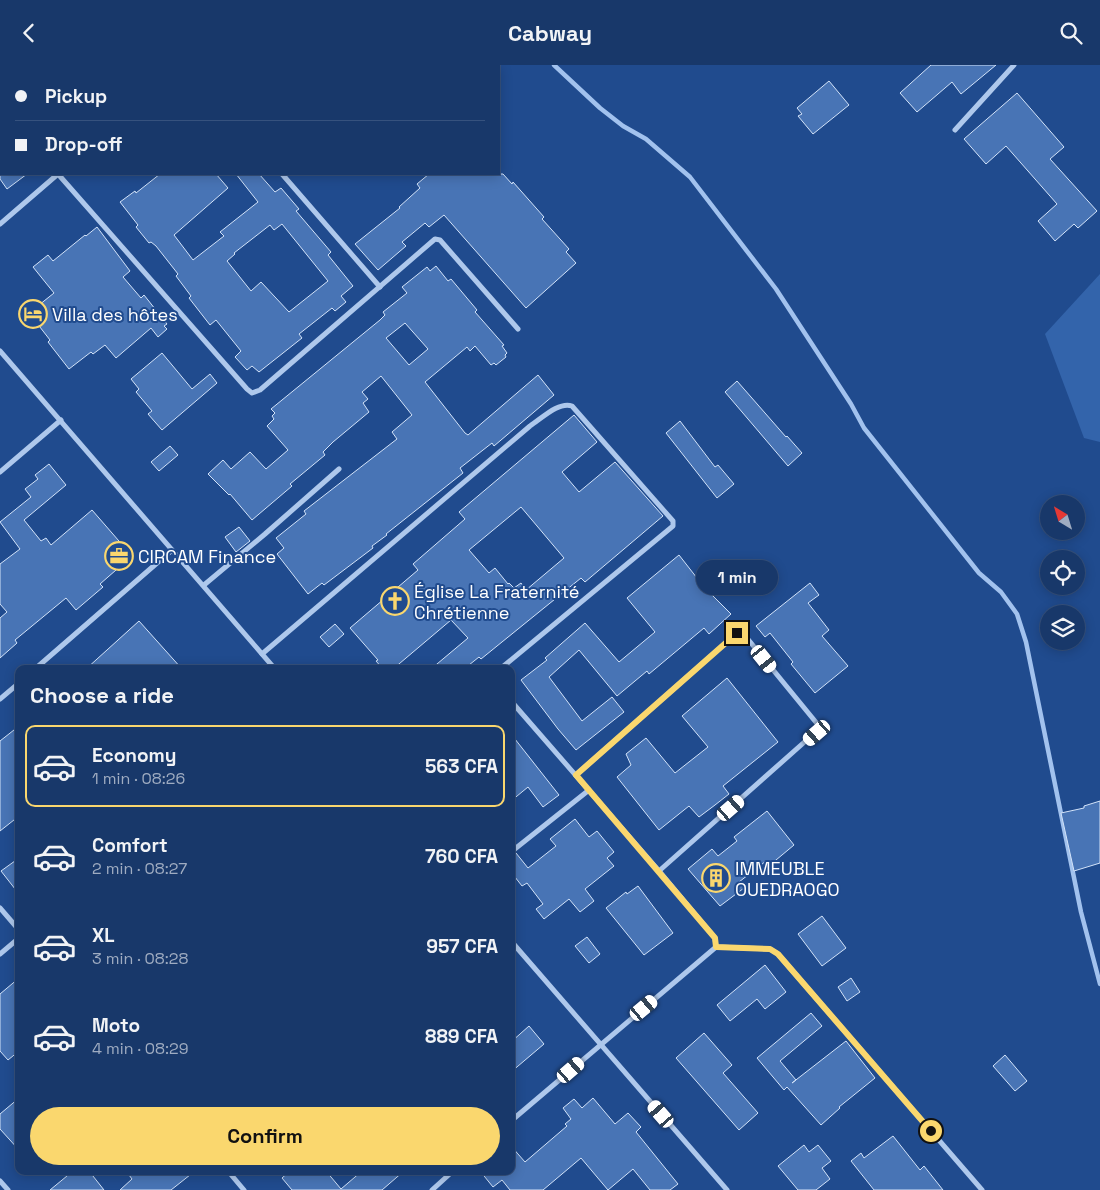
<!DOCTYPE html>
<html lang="en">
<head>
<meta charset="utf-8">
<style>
  body { margin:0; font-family:"Space Grotesk",sans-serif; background:#213f70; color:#f1f3f6; height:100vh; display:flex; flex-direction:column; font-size:19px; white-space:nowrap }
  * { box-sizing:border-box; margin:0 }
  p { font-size:16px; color:#9facc1 }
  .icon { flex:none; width:28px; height:28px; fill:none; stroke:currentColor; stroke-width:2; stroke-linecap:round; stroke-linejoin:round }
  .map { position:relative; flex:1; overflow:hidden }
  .side { position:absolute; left:15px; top:600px; width:500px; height:510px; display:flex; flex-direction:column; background:#18386a; border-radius:10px; box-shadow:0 2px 12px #0003,0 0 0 1px #36527e }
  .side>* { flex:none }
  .banner { position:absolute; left:0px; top:0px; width:500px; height:110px; box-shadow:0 2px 12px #0003,0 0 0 1px #36527e; display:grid; align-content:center; height:110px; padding:0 15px; background:#18386a }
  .needle { width:32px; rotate:322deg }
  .tools { position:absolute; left:1040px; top:430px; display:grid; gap:10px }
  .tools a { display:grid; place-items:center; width:45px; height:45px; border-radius:50%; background:#18386a; box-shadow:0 2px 12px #0003,0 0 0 1px #36527e; font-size:25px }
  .end { position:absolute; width:22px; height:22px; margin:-11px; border:6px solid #fad76e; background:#111; box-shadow:0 0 0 2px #111 }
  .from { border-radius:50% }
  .bubble { position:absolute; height:35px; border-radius:18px; background:#18386a; box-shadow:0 2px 12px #0003,0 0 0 1px #36527e; font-size:16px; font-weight:800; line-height:35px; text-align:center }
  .car { position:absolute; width:15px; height:30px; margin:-15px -8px; border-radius:6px; box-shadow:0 0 4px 1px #0007; background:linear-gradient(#fff 24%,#345 0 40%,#fff 0 76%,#345 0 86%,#fff 0) }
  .banner b { display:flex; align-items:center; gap:18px; height:48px; font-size:19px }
  .banner b+b { border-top:1px solid #36527e }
  .banner i { width:12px; height:12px; background:#f1f3f6 }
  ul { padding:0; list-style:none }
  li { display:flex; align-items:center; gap:15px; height:82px; margin:0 10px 8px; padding:0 5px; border:2px solid transparent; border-radius:10px }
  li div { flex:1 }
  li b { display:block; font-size:19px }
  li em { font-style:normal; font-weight:800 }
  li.current { border-color:#fad76e }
  li>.icon { width:45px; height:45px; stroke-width:1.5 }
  h2 { padding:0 15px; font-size:22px; line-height:60px }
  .button { display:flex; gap:10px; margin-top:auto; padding:10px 15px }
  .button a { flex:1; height:58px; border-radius:30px; background:#fad76e; color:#111; font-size:20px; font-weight:800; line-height:58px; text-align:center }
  header { display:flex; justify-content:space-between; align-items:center; height:65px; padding:0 15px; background:#18386a; font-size:22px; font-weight:800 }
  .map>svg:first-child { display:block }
  .green { fill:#3364ab }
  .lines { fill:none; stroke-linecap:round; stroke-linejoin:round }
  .stream { stroke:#a2c2ee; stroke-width:4.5 }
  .building { fill:#4874b5; stroke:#d3e3f9; fill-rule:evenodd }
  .minor { stroke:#aec8ec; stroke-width:5 }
  .route { stroke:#fad76e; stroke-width:6 }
  .labels { text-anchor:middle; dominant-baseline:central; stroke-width:4; stroke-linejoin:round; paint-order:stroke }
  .poi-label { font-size:18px; fill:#fff; stroke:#204b8e; text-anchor:start }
</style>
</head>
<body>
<header><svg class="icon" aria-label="back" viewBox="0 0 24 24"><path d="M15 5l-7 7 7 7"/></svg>Cabway<svg class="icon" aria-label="search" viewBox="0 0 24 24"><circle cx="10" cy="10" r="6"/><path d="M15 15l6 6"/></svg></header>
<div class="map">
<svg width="1100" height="1125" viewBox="0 0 1100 1125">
  <rect width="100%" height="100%" fill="#204b8e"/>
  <path class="green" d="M1100,209V377L1084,373L1045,269Z"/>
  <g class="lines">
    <path class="stream" d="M554,0L600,43L623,61L646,74L690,112L776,224L851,339L864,363L979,508L1001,527L1017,549L1026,577L1081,847L1100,919"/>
  </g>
  <g class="building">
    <path d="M931,0H996L961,29L952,17L917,47L900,28Z"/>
    <path d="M829,16L849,40L813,69L798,51L802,49L797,43Z"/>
    <path d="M1017,28L1064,82L1050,94L1097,146L1078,163L1074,159L1055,176L1038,156L1057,139L1006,81L986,99L964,74Z"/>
    <path d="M0,109H27L7,124L0,114Z"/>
    <path d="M160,109H216L228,123L174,170L193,195L224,171L220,167L258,137L236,109H259L275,127L281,123L299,144L296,146L331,187L328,190L353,221L341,231L346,237L335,246L332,243L299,269L302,273L259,307L252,301L247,305L235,292L241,286L216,255L210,260L189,233L191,231L176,211L178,209L156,181L151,177L149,178L136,162L138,160L120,137L135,126L136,128ZM282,159L328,216L289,247L261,217L251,226L227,196L235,189L234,188L270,160L274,165Z"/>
    <path d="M429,109H503L512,119L513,117L544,152L542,154L569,184L566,187L576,198L526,243L444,150L429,162L425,158L402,177L406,181L378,205L355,179L400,143L399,142L420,123L417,119Z"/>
    <path d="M97,162L130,206L123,212L141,233L144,230L167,259L164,261L167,264L158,272L151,263L116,293L105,280L93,289L91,287L69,304L48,277L50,275L29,248L54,228L33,202L48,190L53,196L85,170L86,171Z"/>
    <path d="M436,201L448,216L451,214L477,245L475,247L504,280L502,281L507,288L505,290L506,292L496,300L494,298L491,300L475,281L470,286L467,282L425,317L465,368L468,370L538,310L554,330L494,381L492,378L460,403L463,408L386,469L387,470L372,481L373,483L324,520L322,518L308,529L277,489L284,483L276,473L306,449L304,446L397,374L392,367L412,350L381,311L362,327L368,334L363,338L369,347L333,377L323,387L325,390L290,419L292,421L252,455L230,429L229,430L208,409L223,395L231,404L250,387L266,404L288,385L267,361L274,354L272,351L275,348L271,344L380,255L385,250L383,247L407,228L402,222L427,202L430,206ZM405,258L428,284L409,300L386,273Z"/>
    <path d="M162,288L192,324L210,309L217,318L162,365L148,349L152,346L136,327L139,324L131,314Z"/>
    <path d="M737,316L786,372L787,371L802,388L788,401L725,327Z"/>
    <path d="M574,350L597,377L562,407L579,427L615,397L663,451L585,517L581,513L481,594L479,592L464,604H431L468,573L451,555L393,604H383L376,596L378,595L350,563L418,505L413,499L465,454L459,447ZM521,442L564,493L526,525L521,518L514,523L509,518L508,519L495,503L489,508L469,485Z"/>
    <path d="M680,356L715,402L718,400L734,419L717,433L666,368Z"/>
    <path d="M170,381L178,390L159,406L151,397Z"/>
    <path d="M49,399L66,420L24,455L41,476L46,473L51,480L92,445L132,491L100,519L103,522L76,545L66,533L15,575L17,578L0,593V553L7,547L0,539V499L20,484L0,457L31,432L25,424L38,414L35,410Z"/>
    <path d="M239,462L250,476L236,487L225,472Z"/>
    <path d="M679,490L704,522L731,549L709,569L704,563L649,609L647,606L617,631L579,585L549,612L582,656L612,632L624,647L576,685L558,664L521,615L547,595L545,593L585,558L619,597L655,567L627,533Z"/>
    <path d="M810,518L819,530L808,538L829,565L822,571L848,601L815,628L791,599L793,597L770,568L765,572L756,561Z"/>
    <path d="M139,556L182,604H86Z"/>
    <path d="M335,559L344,569L329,582L320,572Z"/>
    <path d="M727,613L778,677L723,721L729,729L715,740L699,752L689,741L659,765L617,712L631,700L626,689L646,673L675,708L708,682L682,651Z"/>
    <path d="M19,661V751L0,766V676Z"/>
    <path d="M511,669L559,730L543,742L528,722L511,736Z"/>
    <path d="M1100,736V798L1074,806L1061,748L1084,743V741Z"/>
    <path d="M767,746L794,780L770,800L766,796L739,817L744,823L720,841L688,804L712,784L718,791L737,776L734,772Z"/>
    <path d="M575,754L589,772L597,766L614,787L607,793L614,801L585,824L594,836L580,847L569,834L544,854L536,844L543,839L527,818L522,821L511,807V791L516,788L528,803L556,781L550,774Z"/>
    <path d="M19,793V829L1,806Z"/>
    <path d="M638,821L673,868L644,890L606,843L626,827L627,829Z"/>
    <path d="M822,851L846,883L822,901L798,869Z"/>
    <path d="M587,872L600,889L589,898L575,881Z"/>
    <path d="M765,900L786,927L765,944L757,934L730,956L717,940Z"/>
    <path d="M19,913V986L8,995L0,986V929Z"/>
    <path d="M851,913L860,927L847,936L838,922Z"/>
    <path d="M811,948L822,961L780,996L796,1015L792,1018L846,976L875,1013L839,1042L840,1043L821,1060L787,1022L784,1025L757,993Z"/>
    <path d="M529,961L544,979L511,1007V977Z"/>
    <path d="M704,968L732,1000L723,1008L758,1048L739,1065L676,993Z"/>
    <path d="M1005,990L1027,1016L1015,1026L993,1001Z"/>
    <path d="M19,1033V1085L0,1064V1049Z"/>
    <path d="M593,1033L615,1059L628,1048L641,1062L636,1067L678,1119L670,1125H650L633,1104L608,1125L581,1093L543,1125H510L502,1115L493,1122L480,1106H511V1081L525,1097L567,1061L565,1059L571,1054L563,1043L574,1034L582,1043Z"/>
    <path d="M893,1071L920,1105L924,1101L943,1125H874L851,1096L861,1088L864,1093Z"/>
    <path d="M804,1080L809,1087L818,1080L831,1096L822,1103L830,1114L816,1125H798L778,1101Z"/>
    <path d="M73,1106H89L104,1125H50Z"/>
    <path d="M126,1106H195L171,1125H120L132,1114Z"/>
    <path d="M290,1106H326L341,1124L362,1106H404L382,1125H292L282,1113Z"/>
  </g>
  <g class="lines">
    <g class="minor">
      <path d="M187,0L188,1"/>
      <path d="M182,1L183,0"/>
      <path d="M955,65L1014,0"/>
      <path d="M58,109L247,324L252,328L260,325L435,174L440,175L518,264"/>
      <path d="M282,109L380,222"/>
      <path d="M0,159L58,109"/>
      <path d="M0,286L275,604"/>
      <path d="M0,407L61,355"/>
      <path d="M204,520L265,469L339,404"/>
      <path d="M262,589L530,361C541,354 559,336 572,341L673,456V461L500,604"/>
      <path d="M35,604L172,485"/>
      <path d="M0,634L19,618"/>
      <path d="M511,636L659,806L715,873L716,882"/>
      <path d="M576,710L737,568L742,567L819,661L818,665L659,806"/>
      <path d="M511,787L589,725"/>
      <path d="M0,843L19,865"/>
      <path d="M511,876L727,1125"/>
      <path d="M0,889L19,873"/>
      <path d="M511,1056L716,882L770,884L778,889L982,1125"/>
      <path d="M228,1106L244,1125"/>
      <path d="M0,1116L8,1125"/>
      <path d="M432,1125L453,1106"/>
    </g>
  </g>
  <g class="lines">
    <path class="route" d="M737,568L576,710L715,873L716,882L770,884L778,889L931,1066"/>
  </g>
  <defs>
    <symbol id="hotel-ring" viewBox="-11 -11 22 22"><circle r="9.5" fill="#204b8e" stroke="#fad76e" stroke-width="1.5"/><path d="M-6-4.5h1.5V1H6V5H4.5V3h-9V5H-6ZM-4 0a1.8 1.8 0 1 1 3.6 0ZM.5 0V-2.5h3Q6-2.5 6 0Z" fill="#fad76e"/></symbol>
    <symbol id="office-ring" viewBox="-11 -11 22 22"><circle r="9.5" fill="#204b8e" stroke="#fad76e" stroke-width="1.5"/><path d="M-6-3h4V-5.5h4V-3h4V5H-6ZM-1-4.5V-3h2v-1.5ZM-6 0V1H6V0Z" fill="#fad76e"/></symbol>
    <symbol id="church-ring" viewBox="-11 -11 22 22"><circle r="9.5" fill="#204b8e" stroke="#fad76e" stroke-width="1.5"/><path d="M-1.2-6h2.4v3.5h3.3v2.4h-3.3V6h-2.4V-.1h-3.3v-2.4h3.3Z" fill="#fad76e"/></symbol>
    <symbol id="building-ring" viewBox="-11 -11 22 22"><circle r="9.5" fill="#204b8e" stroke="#fad76e" stroke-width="1.5"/><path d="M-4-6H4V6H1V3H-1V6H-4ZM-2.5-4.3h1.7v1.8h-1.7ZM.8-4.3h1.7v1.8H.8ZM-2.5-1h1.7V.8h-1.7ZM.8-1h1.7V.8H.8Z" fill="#fad76e"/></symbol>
  </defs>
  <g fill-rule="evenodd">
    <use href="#hotel-ring" x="17" y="233" width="32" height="32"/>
    <use href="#office-ring" x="103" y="475" width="32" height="32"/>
    <use href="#church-ring" x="379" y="520" width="32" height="32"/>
    <use href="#building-ring" x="700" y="797" width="32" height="32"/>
  </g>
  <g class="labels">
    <g class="poi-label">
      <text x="52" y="249">Villa des hôtes</text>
      <text x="138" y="491">CIRCAM Finance</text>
      <text x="414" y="526">Église La Fraternité<tspan x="414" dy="21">Chrétienne</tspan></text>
      <text x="735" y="803">IMMEUBLE<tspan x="735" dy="21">OUEDRAOGO</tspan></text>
    </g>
  </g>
</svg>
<div class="tools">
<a><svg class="needle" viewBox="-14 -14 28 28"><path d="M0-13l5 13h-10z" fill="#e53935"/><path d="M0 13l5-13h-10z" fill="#9facc1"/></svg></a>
<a><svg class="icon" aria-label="locate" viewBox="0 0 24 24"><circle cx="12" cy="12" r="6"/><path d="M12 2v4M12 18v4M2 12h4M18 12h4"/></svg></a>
<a><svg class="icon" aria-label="layers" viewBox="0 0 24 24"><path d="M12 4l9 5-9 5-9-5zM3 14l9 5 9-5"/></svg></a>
</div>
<i class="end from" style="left:931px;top:1066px"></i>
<i class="end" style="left:737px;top:568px"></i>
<div class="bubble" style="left:696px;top:495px;width:82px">1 min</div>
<i class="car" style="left:764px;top:594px;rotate:141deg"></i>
<i class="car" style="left:817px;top:668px;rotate:229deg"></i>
<i class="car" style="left:731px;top:743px;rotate:49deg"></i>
<i class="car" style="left:644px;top:943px;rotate:50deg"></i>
<i class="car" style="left:571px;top:1005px;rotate:49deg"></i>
<i class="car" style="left:661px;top:1049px;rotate:319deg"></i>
<div class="banner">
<b><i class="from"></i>Pickup</b>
<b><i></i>Drop-off</b>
</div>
<section class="side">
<h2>Choose a ride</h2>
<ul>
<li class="current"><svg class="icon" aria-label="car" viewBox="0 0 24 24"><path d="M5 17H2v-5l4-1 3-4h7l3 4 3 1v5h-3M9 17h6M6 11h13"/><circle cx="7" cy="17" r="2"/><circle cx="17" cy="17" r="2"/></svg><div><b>Economy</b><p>1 min · 08:26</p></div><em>563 CFA</em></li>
<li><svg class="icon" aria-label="car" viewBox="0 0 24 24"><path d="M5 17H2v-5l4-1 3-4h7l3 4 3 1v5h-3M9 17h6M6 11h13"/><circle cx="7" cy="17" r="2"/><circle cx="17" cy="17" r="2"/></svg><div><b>Comfort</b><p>2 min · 08:27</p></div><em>760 CFA</em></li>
<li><svg class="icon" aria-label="car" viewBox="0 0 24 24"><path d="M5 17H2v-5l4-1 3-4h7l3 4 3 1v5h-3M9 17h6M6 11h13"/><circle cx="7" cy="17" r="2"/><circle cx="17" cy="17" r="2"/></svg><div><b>XL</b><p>3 min · 08:28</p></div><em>957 CFA</em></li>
<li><svg class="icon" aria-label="car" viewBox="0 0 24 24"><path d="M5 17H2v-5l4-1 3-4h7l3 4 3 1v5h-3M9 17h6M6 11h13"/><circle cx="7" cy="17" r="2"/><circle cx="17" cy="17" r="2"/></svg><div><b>Moto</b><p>4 min · 08:29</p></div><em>889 CFA</em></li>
</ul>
<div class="button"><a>Confirm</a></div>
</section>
</div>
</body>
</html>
